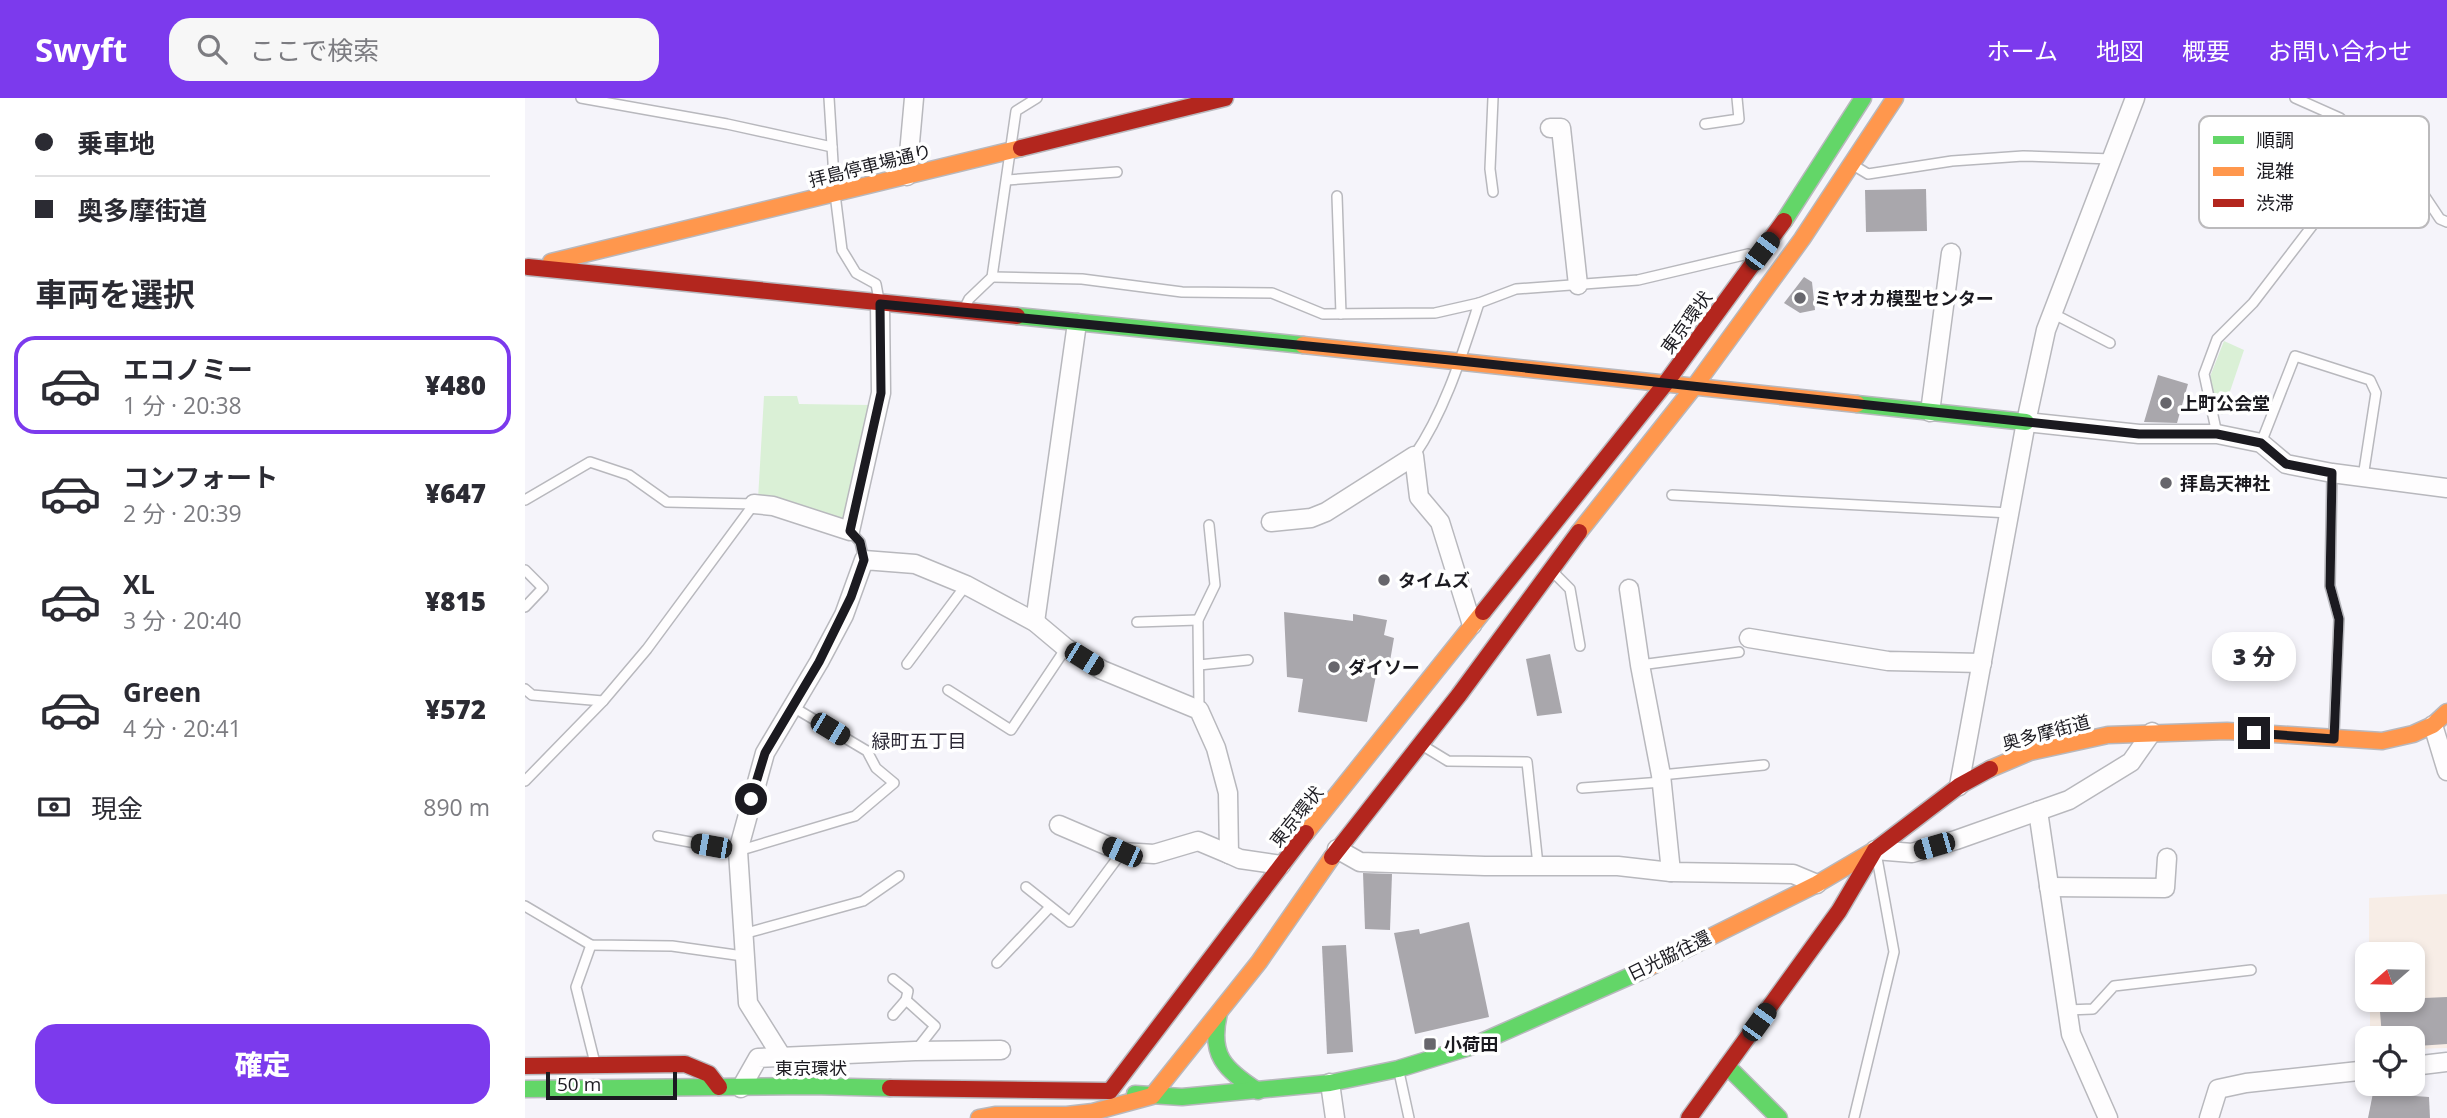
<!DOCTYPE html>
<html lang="ja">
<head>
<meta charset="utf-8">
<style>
  body { margin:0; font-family:"Open Sans","Noto Sans JP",sans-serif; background:#f7f7f7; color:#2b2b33; height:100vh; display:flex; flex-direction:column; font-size:26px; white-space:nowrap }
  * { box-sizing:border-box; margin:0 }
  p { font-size:23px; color:#7c7c81 }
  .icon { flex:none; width:38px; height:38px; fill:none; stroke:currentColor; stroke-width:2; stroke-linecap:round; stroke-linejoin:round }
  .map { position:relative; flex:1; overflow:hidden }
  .details { display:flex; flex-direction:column; background:#fff; width:525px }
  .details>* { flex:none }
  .hud { display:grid; align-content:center; height:154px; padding:0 35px; background:#fff }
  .needle { width:46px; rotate:250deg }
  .tools { position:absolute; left:1830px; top:844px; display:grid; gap:14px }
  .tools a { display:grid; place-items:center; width:70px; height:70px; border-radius:14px; background:#fff; box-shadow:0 4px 10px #0003; font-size:35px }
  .scale { position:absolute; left:21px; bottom:18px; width:131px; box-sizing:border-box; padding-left:7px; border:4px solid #1b1a20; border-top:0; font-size:19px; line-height:24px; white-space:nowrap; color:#1b1a20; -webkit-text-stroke:5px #fff; paint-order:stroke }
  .end { position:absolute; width:32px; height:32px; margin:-16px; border:9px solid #1b1a20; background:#fff; box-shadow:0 0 0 4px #fff }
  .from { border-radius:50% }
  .bubble { position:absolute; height:49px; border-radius:21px; background:#fff; box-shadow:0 4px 10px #0003; font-size:23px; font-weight:800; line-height:49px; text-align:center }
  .car { position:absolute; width:21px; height:42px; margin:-21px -10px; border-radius:9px; box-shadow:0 0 5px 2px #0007; background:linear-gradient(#222 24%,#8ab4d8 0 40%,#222 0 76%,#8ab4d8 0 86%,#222 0) }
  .hud b { display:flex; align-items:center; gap:24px; height:66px; font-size:26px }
  .hud b+b { border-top:2px solid #e1e1e2 }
  .hud i { width:18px; height:18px; background:#2b2b33 }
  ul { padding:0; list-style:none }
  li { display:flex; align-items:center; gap:21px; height:98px; margin:0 14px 10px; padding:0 21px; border:4px solid transparent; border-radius:21px }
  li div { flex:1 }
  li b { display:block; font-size:26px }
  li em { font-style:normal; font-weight:800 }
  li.active { border-color:#7c3aed }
  li>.icon { width:63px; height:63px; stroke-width:1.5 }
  h2 { padding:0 35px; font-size:32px; line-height:84px }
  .pay { display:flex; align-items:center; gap:18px; height:77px; padding:0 35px; font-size:26px }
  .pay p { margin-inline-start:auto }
  .button { display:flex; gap:14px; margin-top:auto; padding:14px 35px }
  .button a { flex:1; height:80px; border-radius:21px; background:#7c3aed; color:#fff; font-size:28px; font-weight:800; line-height:80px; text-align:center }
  header { display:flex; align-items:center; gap:42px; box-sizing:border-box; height:98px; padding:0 35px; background:#7c3aed; color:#fff }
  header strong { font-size:33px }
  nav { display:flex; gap:38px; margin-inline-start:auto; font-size:24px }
  .search { width:490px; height:63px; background:#f7f7f7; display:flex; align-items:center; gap:18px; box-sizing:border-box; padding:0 24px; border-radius:21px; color:#7c7c81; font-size:26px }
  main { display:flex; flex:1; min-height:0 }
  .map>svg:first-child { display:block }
  .education { fill:#f7ede6 }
  .green { fill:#daf0d6 }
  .building { fill:#a9a7ac }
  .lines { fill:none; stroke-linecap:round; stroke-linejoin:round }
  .lane-casing { stroke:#b8b8bd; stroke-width:12 }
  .street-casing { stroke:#b8b8bd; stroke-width:21 }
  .fast-casing { stroke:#b8b8bd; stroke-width:19 }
  .slow-casing { stroke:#b8b8bd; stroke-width:19 }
  .jam-casing { stroke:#b8b8bd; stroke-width:19 }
  .lane { stroke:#fefdfe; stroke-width:9 }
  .street { stroke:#fefdfe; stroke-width:18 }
  .fast { stroke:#63d668; stroke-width:16 }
  .slow { stroke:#ff974d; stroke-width:16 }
  .jam { stroke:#b3261e; stroke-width:16 }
  .route { stroke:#1b1a20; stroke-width:9 }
  .poi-dot { fill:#67666c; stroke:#fff; stroke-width:2.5 }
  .labels { text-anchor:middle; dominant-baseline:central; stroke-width:7; stroke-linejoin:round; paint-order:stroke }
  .street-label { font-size:18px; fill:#1b1a20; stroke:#fff }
  .poi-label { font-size:18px; font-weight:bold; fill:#1b1a20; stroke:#fff; text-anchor:start }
  .neighbourhood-label { font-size:19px; fill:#2a2734; stroke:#fff }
  .key { fill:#fff; stroke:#bbbabc; stroke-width:2 }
  .key-label { font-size:19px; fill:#1b1a20 }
</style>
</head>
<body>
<header>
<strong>Swyft</strong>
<div class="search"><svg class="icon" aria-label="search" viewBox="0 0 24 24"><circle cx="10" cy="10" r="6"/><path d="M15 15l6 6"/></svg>ここで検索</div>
<nav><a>ホーム</a><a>地図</a><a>概要</a><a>お問い合わせ</a></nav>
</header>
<main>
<section class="details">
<div class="hud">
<b><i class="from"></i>乗車地</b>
<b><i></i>奥多摩街道</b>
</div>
<h2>車両を選択</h2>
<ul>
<li class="active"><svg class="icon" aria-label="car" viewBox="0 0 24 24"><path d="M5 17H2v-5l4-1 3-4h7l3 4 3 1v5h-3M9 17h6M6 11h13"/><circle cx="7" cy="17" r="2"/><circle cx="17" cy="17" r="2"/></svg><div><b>エコノミー</b><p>1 分 · 20:38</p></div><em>¥480</em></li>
<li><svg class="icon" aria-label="car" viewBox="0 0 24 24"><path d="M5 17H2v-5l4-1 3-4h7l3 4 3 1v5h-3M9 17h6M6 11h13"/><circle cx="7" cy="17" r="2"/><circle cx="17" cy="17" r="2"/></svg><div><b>コンフォート</b><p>2 分 · 20:39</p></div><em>¥647</em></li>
<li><svg class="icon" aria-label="car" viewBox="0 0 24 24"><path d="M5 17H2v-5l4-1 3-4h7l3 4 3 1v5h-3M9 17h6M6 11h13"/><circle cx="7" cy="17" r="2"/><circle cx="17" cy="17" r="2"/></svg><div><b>XL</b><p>3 分 · 20:40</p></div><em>¥815</em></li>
<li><svg class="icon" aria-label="car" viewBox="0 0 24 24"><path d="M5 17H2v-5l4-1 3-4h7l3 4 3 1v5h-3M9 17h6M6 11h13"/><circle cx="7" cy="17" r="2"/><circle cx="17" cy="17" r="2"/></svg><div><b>Green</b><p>4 分 · 20:41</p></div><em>¥572</em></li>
</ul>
<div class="pay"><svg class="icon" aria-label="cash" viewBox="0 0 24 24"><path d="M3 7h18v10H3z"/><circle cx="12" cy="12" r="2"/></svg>現金<p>890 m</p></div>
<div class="button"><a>確定</a></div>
</section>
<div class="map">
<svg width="1922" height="1020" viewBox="0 0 1922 1020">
  <rect width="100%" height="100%" fill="#f5f4fa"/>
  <path class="education" d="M1922,796V950L1888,951V940H1845V901H1888V856H1844V800Z"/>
  <g class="green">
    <path d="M1699,243L1719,252L1697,317L1684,281Z"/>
    <path d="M239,298H272L274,306L345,307L326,421L313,424L233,401Z"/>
  </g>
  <g class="building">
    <path d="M1401,91L1402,133L1341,134L1340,92Z"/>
    <path d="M1279,179L1287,184L1290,212L1275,215L1259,205Z"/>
    <path d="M1633,277L1663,286L1652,325L1619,324Z"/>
    <path d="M759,514L828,523V516L862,522L859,537L869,540L865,563L854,562L842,624L773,614L778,581L762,579Z"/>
    <path d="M1025,556L1037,615L1012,618L1001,561Z"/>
    <path d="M838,775L867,776L865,832L840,831Z"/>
    <path d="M944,824L964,919L890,936L869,835L894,831L895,836Z"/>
    <path d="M821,847L828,954L802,956L797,848Z"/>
    <path d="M1922,899V946L1892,948L1888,940H1879L1877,937L1857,938L1854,902Z"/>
    <path d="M1848,995L1904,999L1905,1020H1843Z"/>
  </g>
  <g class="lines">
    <defs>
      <g id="lane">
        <path d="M56,0L202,26L307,49"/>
        <path d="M304,0L310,96L317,152L331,175L351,186L354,202"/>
        <path d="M968,0L965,71L968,94"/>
        <path d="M1770,0L1815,20L1846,51L1887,79L1915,121L1922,124"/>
        <path d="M1180,26L1214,21L1212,0"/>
        <path d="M1333,70L1343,76L1427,63L1498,58L1587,61"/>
        <path d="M482,82L592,74"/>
        <path d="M812,98L816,216"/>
        <path d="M467,179L557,181L657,194L747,195L798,216L910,215L954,205L991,191L1113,182L1223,156"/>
        <path d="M440,209L444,201L467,179L491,13L512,0"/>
        <path d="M1527,215L1585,245"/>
        <path d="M1692,336L1679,276L1692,241L1728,205L1846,51"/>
        <path d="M1736,345L1770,258L1845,282L1851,295L1838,379"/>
        <path d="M889,358C920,313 937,257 954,205"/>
        <path d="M1807,375L1805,488L1814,521L1809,636"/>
        <path d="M1147,397L1485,415"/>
        <path d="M0,402L65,364L104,377L142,404L229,406"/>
        <path d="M325,433L335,444L339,462"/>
        <path d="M0,472L18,490L0,509"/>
        <path d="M1030,476L1045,491L1055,548"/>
        <path d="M612,524L673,522"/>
        <path d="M382,566L441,487"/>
        <path d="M674,567L723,562"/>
        <path d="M1115,567L1214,554"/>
        <path d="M0,591L7,597L78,603"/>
        <path d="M423,592L486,632L541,550"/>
        <path d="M674,612L673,522L690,487L684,427"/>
        <path d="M900,649L923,663L1002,664L1013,767"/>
        <path d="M1136,677L1239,667"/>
        <path d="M0,683L78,603L122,551L229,406"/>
        <path d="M1057,690L1137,684"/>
        <path d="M133,738L213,753L330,718L369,685L351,670L342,653L268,609"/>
        <path d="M501,789L545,824L597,754"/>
        <path d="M0,808L66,847L147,848L218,858"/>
        <path d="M218,836L338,803L374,778"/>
        <path d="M66,847L51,889L69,961"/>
        <path d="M472,865L525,809"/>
        <path d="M368,881L383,893L381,902"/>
        <path d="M1542,912L1568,911L1589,888L1726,872"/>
        <path d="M368,917L381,902L410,928L392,951"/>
        <path d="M874,974L884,1020"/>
        <path d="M1329,1020L1369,854L1352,760"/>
      </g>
      <g id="street">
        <path d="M1025,30H1036L1053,187"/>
        <path d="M382,78L389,0"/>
        <path d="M1405,314L1426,155"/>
        <path d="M1501,324L1614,336H1692L1736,345L1761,366L1807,375L1922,390"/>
        <path d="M229,406L248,408L325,433L356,295L355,206"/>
        <path d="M746,424L786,420L801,414L889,358L894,399L915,424L947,527"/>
        <path d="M1104,491L1115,567L1136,677L1146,774"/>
        <path d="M510,524L552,225"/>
        <path d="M1224,540L1363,563L1457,565"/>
        <path d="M1908,627L1922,673"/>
        <path d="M1434,688L1501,324L1521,232L1610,0"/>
        <path d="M1513,713L1546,936L1583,1020"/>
        <path d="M534,727L597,754L629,756L673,743L704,756"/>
        <path d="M812,751L835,764L960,768H1093L1146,774L1268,776L1292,786"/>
        <path d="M1350,752L1387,755L1431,742L1544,702L1606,664L1627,634"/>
        <path d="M1524,789L1640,790L1642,760"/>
        <path d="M257,959L223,905L213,753L240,655L294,564L319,517L339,462L390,466L441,487L510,524L541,550L577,572L674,612L691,650L703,695L704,756L715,761L756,767"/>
        <path d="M1888,968L1922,964"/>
        <path d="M805,985L810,1020"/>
        <path d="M216,990L233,960L390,953L476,952"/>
        <path d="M1684,1020L1693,991L1721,985L1843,972"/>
      </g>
      <g id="fast">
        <path d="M1259,123L1338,0"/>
        <path d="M492,218L778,247"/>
        <path d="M1332,306L1501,324"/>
        <path d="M694,915C684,957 699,971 733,993"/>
        <path d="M1202,968L1254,1020"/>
        <path d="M0,991L287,988L365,990"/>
        <path d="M610,996L657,999L805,985L873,971L945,949L1121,871"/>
      </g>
      <g id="slow">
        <path d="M26,164L496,50"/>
        <path d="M778,247L1332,306"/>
        <path d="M1054,434L1169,289L1277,141L1370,0"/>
        <path d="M1465,671L1505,654L1583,637L1702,633L1857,643L1888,636L1908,627L1922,614"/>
        <path d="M781,735L958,514"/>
        <path d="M1121,871L1292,786L1348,753"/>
        <path d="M454,1020L470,1017H542L568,1014L627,998L734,864L807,759"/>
      </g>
      <g id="jam">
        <path d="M496,50L700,0"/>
        <path d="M3,169L492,218"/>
        <path d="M958,514L1140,286L1259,123"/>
        <path d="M807,759L934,597L1054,434"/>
        <path d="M0,968L160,966L184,976L194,989"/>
        <path d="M365,990L585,993L781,735"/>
        <path d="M1164,1020L1314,813L1350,752L1434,688L1465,671"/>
      </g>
    </defs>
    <use href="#lane" class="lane-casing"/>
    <use href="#street" class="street-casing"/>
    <use href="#fast" class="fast-casing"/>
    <use href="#slow" class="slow-casing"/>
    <use href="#jam" class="jam-casing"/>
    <use href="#lane" class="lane"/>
    <use href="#street" class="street"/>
    <use href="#fast" class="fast"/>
    <use href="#slow" class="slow"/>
    <use href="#jam" class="jam"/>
  </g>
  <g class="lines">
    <path class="route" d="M226,701L240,655L294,564L326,499L339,462L335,444L325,433L356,295L355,206L935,263L1614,336H1692L1736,345L1761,366L1807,375L1805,488L1814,521L1809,641L1729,635"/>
  </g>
  <g class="poi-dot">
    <circle cx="1275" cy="200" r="7"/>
    <circle cx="1641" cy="305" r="7"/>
    <circle cx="1641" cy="385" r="7"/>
    <circle cx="859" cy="482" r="7"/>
    <circle cx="809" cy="569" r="7"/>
    <rect x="898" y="939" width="14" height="14" rx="3.5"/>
  </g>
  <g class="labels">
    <g class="street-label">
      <text transform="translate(345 67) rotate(-14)">拝島停車場通り</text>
      <text transform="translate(1161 224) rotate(-54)">東京環状</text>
      <text transform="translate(1521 634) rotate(-15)">奥多摩街道</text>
      <text transform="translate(771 718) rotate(-51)">東京環状</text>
      <text transform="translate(1144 857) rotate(-26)">日光脇往還</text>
      <text x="286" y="970">東京環状</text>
    </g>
    <g class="poi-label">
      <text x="1289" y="200">ミヤオカ模型センター</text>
      <text x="1655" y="305">上町公会堂</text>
      <text x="1655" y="385">拝島天神社</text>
      <text x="873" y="482">タイムズ</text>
      <text x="823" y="569">ダイソー</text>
      <text x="919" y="946">小荷田</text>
    </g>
    <g class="neighbourhood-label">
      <text x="394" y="643">緑町五丁目</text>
    </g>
  </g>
  <rect x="1674" y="18" width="230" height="112" rx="10" class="key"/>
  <rect x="1688" y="38" width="31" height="8" fill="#63d668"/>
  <rect x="1688" y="69" width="31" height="9" fill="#ff974d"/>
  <rect x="1688" y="101" width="31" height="8" fill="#b3261e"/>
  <g class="key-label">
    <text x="1731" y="49">順調</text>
    <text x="1731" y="80">混雑</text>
    <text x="1731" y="112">渋滞</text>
  </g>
</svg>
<div class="tools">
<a><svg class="needle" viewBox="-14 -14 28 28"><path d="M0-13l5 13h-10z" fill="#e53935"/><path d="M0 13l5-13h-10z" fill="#7c7c81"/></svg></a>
<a><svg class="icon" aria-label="locate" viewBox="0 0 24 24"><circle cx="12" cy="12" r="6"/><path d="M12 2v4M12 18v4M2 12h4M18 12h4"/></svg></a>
</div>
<div class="scale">50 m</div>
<i class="end from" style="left:226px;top:701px"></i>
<i class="end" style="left:1729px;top:635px"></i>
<div class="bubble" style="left:1687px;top:534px;width:84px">3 分</div>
<i class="car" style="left:1237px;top:153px;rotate:37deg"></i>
<i class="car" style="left:559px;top:561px;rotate:122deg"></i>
<i class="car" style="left:305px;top:631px;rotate:121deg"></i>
<i class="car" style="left:186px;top:748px;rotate:280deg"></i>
<i class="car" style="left:1409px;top:748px;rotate:254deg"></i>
<i class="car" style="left:597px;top:754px;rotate:294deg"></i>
<i class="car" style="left:1234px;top:924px;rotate:36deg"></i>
</div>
</main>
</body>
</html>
